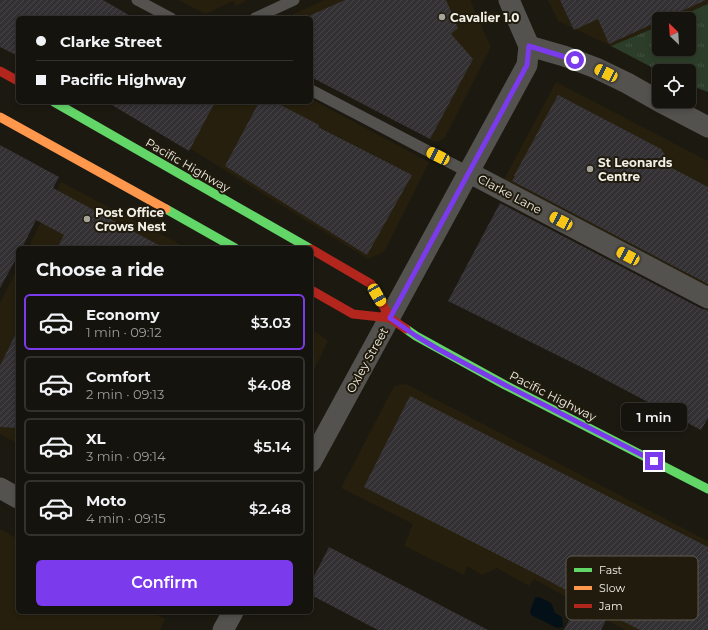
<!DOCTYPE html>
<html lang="en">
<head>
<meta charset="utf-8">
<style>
  body { margin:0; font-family:Montserrat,sans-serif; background:#22201b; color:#f1f3f6; height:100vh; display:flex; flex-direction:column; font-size:15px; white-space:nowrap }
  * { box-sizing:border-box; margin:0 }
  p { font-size:13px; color:#9d9e9d }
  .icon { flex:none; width:22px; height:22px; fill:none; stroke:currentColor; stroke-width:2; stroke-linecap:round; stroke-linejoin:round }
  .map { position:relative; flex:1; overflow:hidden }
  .sheet { position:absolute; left:16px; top:246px; width:297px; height:368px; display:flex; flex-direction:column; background:#15130d; border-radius:6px; box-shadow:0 2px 6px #0003,0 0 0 1px #34322e }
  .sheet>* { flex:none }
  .hud { position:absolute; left:16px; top:16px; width:297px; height:88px; border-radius:6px; box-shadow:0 2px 6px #0003,0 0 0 1px #34322e; display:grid; align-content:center; height:88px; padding:0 20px; background:#15130d }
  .needle { width:26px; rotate:335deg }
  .controls { position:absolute; left:652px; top:12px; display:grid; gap:8px }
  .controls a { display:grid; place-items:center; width:44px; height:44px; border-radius:6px; background:#15130d; box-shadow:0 2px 6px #0003,0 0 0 1px #34322e; font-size:20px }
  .end { position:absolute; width:18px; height:18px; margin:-9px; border:5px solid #7c3aed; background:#fff; box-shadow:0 0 0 2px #fff }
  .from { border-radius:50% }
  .bubble { position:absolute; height:28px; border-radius:6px; background:#15130d; box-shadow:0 2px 6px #0003,0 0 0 1px #34322e; font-size:13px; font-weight:600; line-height:28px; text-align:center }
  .car { position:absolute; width:12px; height:24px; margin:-12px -6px; border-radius:5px; box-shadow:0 0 3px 1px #0007; background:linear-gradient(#f5c518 24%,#345 0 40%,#f5c518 0 76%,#345 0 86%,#f5c518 0) }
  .hud b { display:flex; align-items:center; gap:14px; height:38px; font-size:15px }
  .hud b+b { border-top:1px solid #34322e }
  .hud i { width:10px; height:10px; background:#f1f3f6 }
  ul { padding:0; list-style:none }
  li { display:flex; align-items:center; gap:12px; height:56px; margin:0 8px 6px; padding:0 12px; border:2px solid #34322e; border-radius:6px }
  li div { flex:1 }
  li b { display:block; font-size:15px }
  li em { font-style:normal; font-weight:600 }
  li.on { border-color:#7c3aed }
  li>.icon { width:36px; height:36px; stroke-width:1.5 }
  h2 { padding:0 20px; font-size:18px; line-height:48px }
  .cta { display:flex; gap:8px; margin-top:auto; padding:8px 20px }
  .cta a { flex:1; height:46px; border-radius:6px; background:#7c3aed; color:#fff; font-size:16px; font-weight:600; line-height:46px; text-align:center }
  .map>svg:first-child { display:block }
  .built { fill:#261f0d }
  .grass { fill:url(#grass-tufts) }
  .water { fill:#031017 }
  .building { fill:url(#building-hatch) }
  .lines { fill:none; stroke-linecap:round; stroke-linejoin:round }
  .lane { stroke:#53524e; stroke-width:11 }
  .street { stroke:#53524e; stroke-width:21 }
  .fast { stroke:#63d668; stroke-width:9 }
  .slow { stroke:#ff974d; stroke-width:9 }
  .jam { stroke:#b3261e; stroke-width:9 }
  .route { stroke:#7c3aed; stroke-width:5 }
  .poi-dot { fill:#a7a49b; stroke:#201b0d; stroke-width:1.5 }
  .labels { text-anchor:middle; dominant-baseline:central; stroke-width:4; stroke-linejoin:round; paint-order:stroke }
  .poi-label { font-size:12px; font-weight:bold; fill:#f2efe6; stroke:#201b0d; text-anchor:start }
  .street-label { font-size:12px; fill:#f2efe6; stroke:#201b0d }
  .key { fill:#201b0d; stroke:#5f5b4e; stroke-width:1 }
  .key-label { font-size:11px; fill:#f2efe6 }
</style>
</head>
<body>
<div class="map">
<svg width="708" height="630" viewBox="0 0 708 630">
  <defs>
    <pattern id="grass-tufts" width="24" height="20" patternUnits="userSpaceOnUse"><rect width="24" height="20" fill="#2c3e29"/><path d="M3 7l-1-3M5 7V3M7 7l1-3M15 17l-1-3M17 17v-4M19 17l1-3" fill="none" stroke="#41513e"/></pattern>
    <pattern id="building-hatch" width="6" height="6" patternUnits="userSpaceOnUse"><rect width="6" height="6" fill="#343134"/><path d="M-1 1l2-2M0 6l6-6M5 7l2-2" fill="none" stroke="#484548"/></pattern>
  </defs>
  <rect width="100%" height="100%" fill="#1c1911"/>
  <g class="built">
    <path d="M178,0H247L236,6L233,1L206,14Z"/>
    <path d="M324,0H470L491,47L444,139L435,142L311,72V18H285Z"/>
    <path d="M548,0H708V4L674,19H659V26L611,46L558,21Z"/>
    <path d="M556,82L708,161V288L503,181Z"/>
    <path d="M311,99L429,162L384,252L368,259L136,115L112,102H311Z"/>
    <path d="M61,182L187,248H28Z"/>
    <path d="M18,267V444L0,434V303Z"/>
    <path d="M311,328L328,341L311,376Z"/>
    <path d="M406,384L708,541V630H625L534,579L529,586L497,568L482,575L467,566L464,575L404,546L413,524L341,488L394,386Z"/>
    <path d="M0,529L18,539V612H152L165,619L160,630H0Z"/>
  </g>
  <path class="grass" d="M708,4V92L689,85V71H659L611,46L659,26V49H689V19H674Z"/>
  <path class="water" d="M539,597L551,603L555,613L562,617L563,627L557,628L531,615L530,611L535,598Z"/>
  <g class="building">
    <path d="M0,0H103L134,18H18V56L0,47Z"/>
    <path d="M345,0H446L458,28L451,34L473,59L430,139L311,77V15Z"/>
    <path d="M560,0H706L664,19H659V21L609,44L598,19L574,30Z"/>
    <path d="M558,95L661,149L665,155L668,166L708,187V284L512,181L515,176H514Z"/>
    <path d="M107,102H215L189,151Z"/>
    <path d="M259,102H275L319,125L318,127L412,175L367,255L225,166Z"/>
    <path d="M0,145L59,177L53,188L164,248H57L64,235L36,220L22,248H18V255L0,288Z"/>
    <path d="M500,203L702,309L708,310V418L701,430L591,372L448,301Z"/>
    <path d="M18,329V428L0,427V366Z"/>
    <path d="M410,396L708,547V630H640L609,614L601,630H564L581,598L534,573L364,487Z"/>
    <path d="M329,547L488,630H378L311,595V582Z"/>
  </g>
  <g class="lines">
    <g class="lane">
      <path d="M137,0L171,18"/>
      <path d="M255,18L294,0"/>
      <path d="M311,90L468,172"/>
    </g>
    <g class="street">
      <path d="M529,46L564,56L596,68L627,83L664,104L708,127"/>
      <path d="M468,172L708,298"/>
      <path d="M311,462C384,330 455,197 527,65L529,46L509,0"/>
      <path d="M0,488L18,498"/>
      <path d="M223,630L233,612"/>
    </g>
    <g class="fast">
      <path d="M54,102L309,248"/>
      <path d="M166,209L235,248"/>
      <path d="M406,329L416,336L505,385L708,489"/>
    </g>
    <path class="slow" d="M0,117L166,209"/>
    <g class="jam">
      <path d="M0,71L18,81"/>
      <path d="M311,249L371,284L390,318L406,329"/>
      <path d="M311,290L353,314L390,318"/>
    </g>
  </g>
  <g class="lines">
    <path class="route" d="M575,60L529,46L527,65L390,318L416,336L438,349L505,385L654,461"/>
  </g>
  <g class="poi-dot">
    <circle cx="442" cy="17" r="4"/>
    <circle cx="590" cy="169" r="4"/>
    <circle cx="87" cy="219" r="4"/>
  </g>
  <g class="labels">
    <g class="poi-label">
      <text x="450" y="17">Cavalier 1.0</text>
      <text x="598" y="162">St Leonards<tspan x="598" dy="14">Centre</tspan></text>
      <text x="95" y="212">Post Office<tspan x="95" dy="14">Crows Nest</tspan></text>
    </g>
    <g class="street-label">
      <text transform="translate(188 165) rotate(30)">Pacific Highway</text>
      <text transform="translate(510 194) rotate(28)">Clarke Lane</text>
      <text transform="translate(367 360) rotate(-61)">Oxley Street</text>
      <text transform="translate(553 396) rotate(27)">Pacific Highway</text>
    </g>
  </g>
  <rect x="566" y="556" width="132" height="64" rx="6" class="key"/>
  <rect x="574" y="568" width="18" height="4" fill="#63d668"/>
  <rect x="574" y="586" width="18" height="4" fill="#ff974d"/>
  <rect x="574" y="604" width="18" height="4" fill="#b3261e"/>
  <g class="key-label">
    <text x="599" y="574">Fast</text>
    <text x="599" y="592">Slow</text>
    <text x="599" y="610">Jam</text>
  </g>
</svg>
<div class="controls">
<a><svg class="needle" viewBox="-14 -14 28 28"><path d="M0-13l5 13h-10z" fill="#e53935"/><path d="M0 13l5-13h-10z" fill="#9d9e9d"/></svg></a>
<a><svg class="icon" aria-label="locate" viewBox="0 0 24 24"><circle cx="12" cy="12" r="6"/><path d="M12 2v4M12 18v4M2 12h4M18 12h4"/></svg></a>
</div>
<i class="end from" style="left:575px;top:60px"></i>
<i class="end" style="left:654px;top:461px"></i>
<div class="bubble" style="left:621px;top:403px;width:66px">1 min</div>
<i class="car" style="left:606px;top:73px;rotate:297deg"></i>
<i class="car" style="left:438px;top:156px;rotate:297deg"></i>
<i class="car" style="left:561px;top:221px;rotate:298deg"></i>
<i class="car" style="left:628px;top:256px;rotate:298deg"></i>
<i class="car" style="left:377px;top:295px;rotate:150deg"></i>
<div class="hud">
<b><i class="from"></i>Clarke Street</b>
<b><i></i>Pacific Highway</b>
</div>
<section class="sheet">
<h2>Choose a ride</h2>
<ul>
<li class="on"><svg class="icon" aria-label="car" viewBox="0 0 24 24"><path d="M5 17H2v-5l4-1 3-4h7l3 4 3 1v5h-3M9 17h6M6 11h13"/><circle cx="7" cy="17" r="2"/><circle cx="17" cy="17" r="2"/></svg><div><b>Economy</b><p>1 min · 09:12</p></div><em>$3.03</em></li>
<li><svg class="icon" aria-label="car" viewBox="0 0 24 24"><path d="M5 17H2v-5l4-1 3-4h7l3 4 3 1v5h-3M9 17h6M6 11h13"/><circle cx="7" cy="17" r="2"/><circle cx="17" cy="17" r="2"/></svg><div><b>Comfort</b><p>2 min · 09:13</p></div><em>$4.08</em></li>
<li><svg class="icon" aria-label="car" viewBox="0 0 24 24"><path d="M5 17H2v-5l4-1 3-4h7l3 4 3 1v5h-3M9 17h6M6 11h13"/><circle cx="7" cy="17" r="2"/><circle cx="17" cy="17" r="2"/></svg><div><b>XL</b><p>3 min · 09:14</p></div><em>$5.14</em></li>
<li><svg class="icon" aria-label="car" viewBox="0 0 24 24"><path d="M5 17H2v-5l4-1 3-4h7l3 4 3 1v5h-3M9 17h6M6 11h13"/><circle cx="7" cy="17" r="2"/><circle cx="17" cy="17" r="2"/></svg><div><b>Moto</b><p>4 min · 09:15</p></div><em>$2.48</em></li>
</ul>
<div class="cta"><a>Confirm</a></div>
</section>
</div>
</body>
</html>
